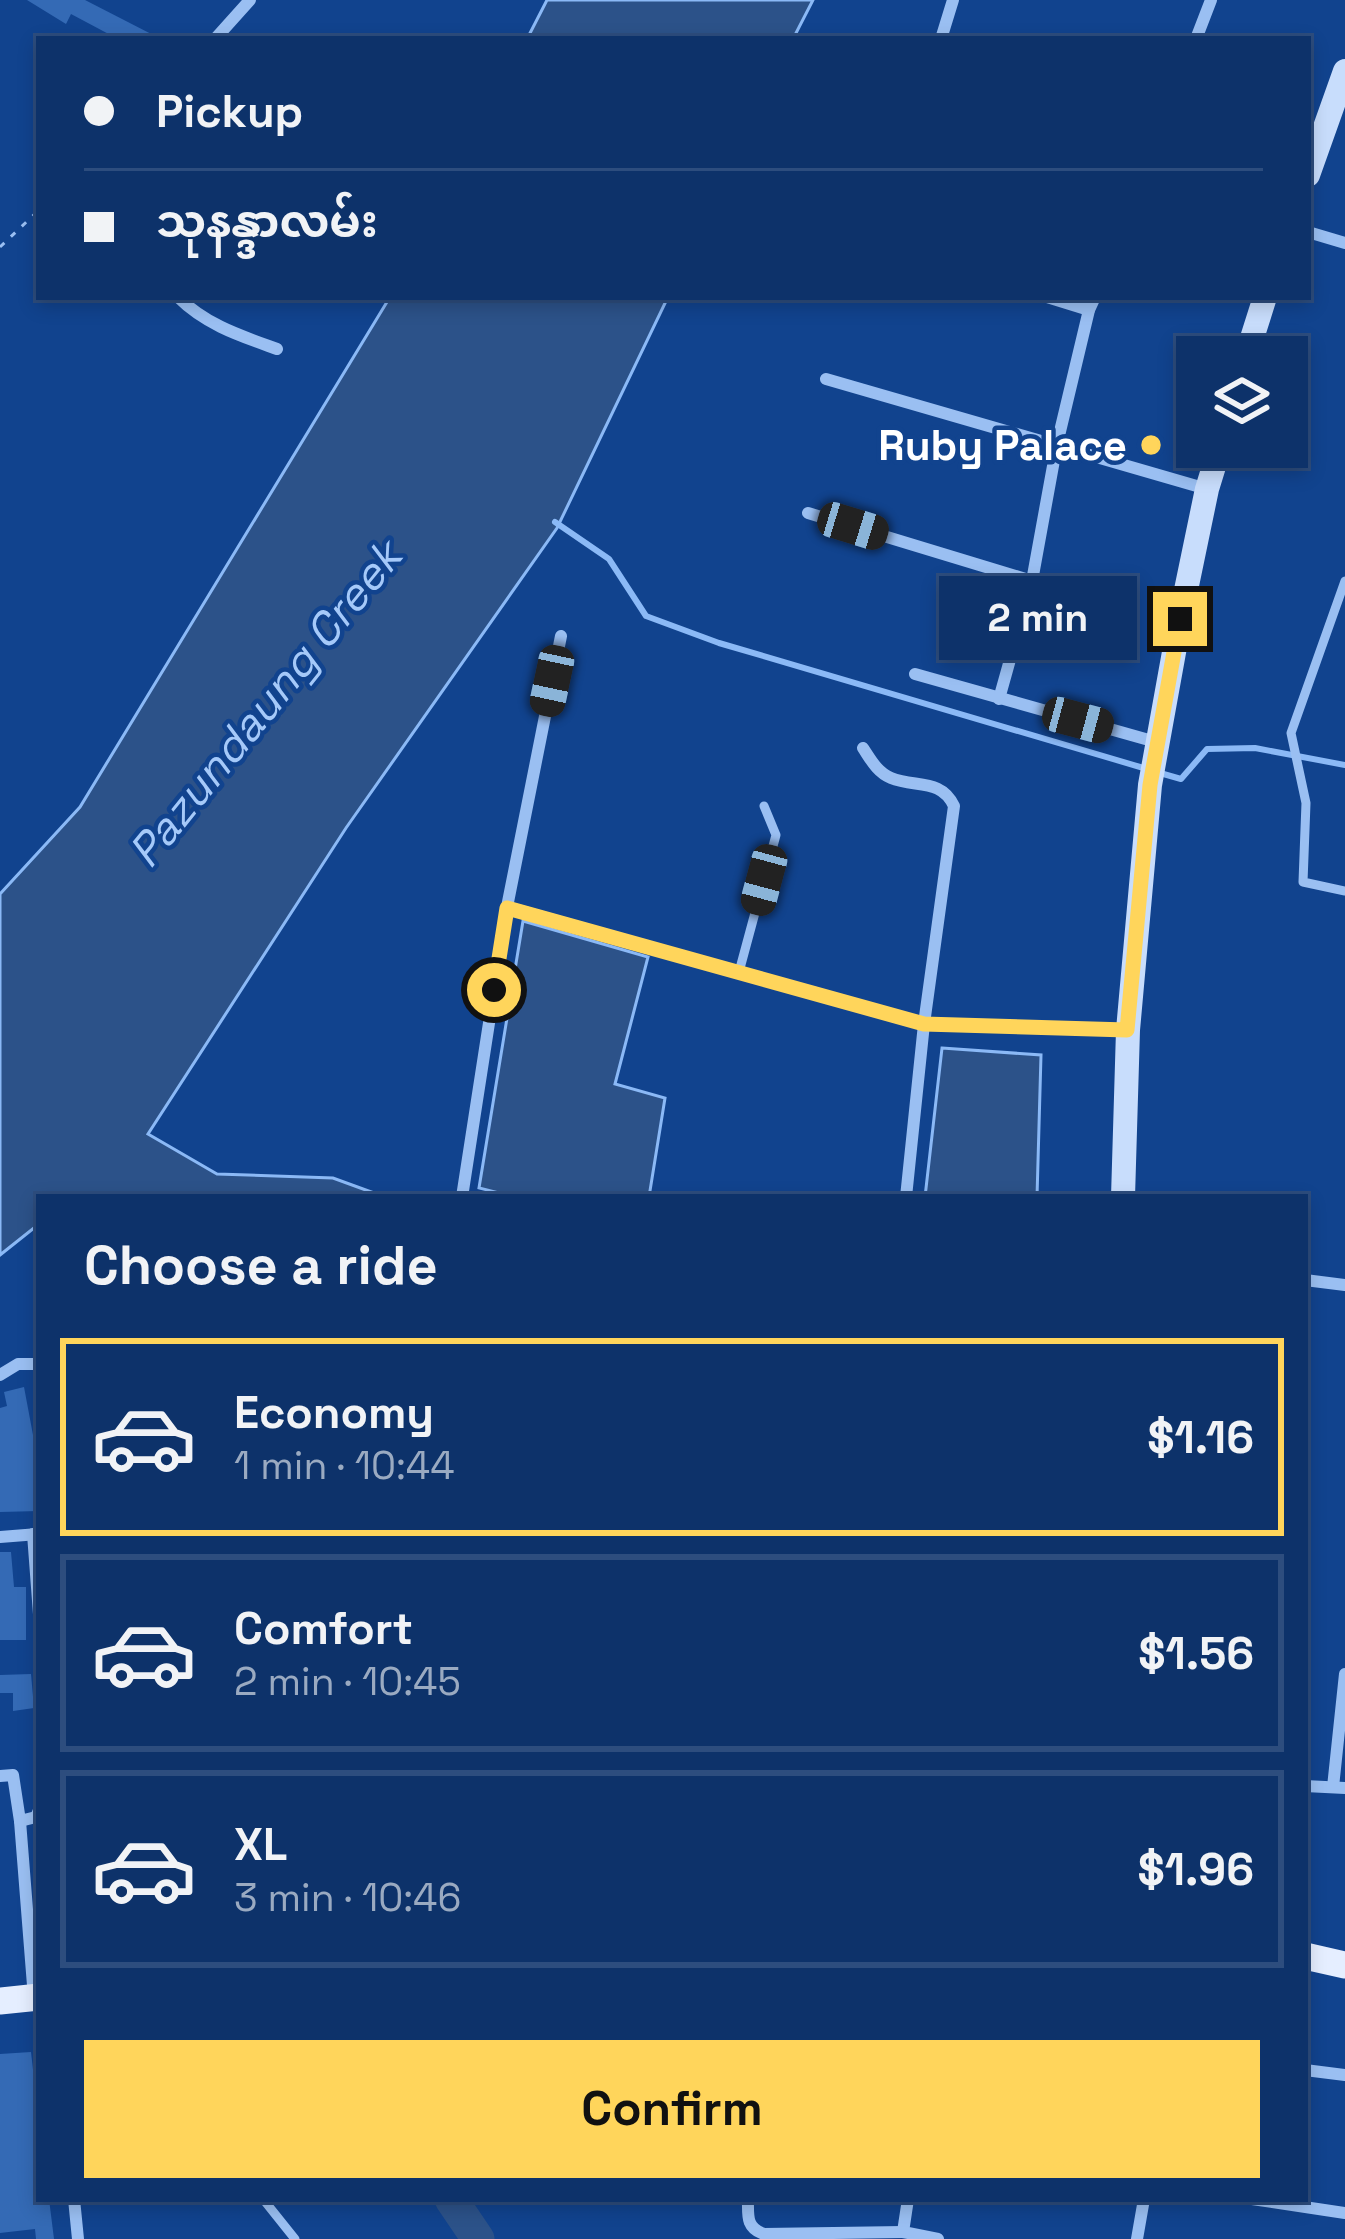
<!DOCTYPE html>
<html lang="en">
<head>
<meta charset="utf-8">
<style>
  body { margin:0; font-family:"Space Grotesk","Noto Sans Myanmar",sans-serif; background:#163a70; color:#f1f3f6; height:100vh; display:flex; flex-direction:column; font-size:45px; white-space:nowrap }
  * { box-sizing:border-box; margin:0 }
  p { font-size:39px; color:#9aaac1 }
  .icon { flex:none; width:66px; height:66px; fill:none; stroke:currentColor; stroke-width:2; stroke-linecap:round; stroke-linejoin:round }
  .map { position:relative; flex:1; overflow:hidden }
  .side { position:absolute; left:36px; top:1194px; width:1272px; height:1008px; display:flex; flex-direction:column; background:#0d326a; border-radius:0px; box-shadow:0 6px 18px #0003,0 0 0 3px #2d4d7e }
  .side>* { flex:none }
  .banner { position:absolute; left:36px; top:36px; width:1275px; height:264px; border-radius:0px; box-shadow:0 6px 18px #0003,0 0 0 3px #2d4d7e; display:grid; align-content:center; height:264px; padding:0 48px; background:#0d326a }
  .buttons { position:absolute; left:1176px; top:336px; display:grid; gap:24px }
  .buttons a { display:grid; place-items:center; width:132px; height:132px; border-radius:0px; background:#0d326a; box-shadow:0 6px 18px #0003,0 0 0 3px #2d4d7e; font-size:60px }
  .end { position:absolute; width:54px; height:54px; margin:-27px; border:15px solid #ffd55b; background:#111; box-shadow:0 0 0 6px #111 }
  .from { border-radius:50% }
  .bubble { position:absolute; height:84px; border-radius:0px; background:#0d326a; box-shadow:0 6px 18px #0003,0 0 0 3px #2d4d7e; font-size:39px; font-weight:700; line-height:84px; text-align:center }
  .car { position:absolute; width:36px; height:72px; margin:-36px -18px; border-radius:15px; box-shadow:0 0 9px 3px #0007; background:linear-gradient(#222 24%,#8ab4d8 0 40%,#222 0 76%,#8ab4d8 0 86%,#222 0) }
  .banner b { display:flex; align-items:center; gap:42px; height:114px; font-size:45px }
  .banner b+b { border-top:3px solid #2d4d7e }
  .banner i { width:30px; height:30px; background:#f1f3f6 }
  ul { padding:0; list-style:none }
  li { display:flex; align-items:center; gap:36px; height:198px; margin:0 24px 18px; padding:0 24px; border:6px solid #2d4d7e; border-radius:0px }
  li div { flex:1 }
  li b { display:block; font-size:45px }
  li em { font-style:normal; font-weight:700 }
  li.selected { border-color:#ffd55b }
  li>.icon { width:108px; height:108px; stroke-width:1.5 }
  h2 { padding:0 48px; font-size:54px; line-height:144px }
  .button { display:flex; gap:24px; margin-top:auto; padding:24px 48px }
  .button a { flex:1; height:138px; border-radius:0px; background:#ffd55b; color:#111; font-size:48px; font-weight:700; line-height:138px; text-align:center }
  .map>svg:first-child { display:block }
  .water { fill:#2c5289; stroke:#8bb9f6; stroke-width:3 }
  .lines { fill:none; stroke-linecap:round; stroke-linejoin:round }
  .stream { stroke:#8bb9f6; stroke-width:6 }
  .river { stroke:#2c5289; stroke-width:33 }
  .building { fill:#346ab5 }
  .path { stroke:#9abff2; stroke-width:3; stroke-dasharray:6 9; stroke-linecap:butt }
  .lane { stroke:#9abff2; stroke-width:9 }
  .street { stroke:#9abff2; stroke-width:12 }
  .secondary { stroke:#c8ddfc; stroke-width:24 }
  .primary { stroke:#e5eeff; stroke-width:27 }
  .route { stroke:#ffd55b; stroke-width:15 }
  .poi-dot { fill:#ffd55b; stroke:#11438e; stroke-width:4.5 }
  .labels { text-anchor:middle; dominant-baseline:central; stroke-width:9; stroke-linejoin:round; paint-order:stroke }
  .poi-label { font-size:42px; font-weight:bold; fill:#fff; stroke:#11438e; text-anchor:end }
  .water-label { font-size:45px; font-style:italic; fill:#a5c9f9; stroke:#11438e }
</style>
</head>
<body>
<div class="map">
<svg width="1345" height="2239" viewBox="0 0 1345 2239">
  <rect width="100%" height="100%" fill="#11438e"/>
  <g class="water">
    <path d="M547,0H813L793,39H527Z"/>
    <path d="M390,297H668L557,528L346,828L148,1134L217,1174L333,1178L385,1197H39V1224L0,1255V894L80,807Z"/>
    <path d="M523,921L648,957L615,1084L665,1098L649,1197H515L479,1188Z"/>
    <path d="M942,1048L1041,1055L1037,1197H925Z"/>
  </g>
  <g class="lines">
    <g class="stream">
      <path d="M555,522L609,559L646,616L719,643L1147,769"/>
      <path d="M1160,773L1181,779L1207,749L1255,748L1345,765"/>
    </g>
    <path class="river" d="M451,2199L478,2239"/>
  </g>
  <g class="building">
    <path d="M27,0H85L161,39H118L71,14L66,24Z"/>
    <path d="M24,1387L33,1435L39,1433V1511L0,1512V1408L7,1406L4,1392Z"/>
    <path d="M0,1552H11L14,1587H26V1640H0Z"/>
    <path d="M31,1674L34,1708L13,1711V1693H0V1675Z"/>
    <path d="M31,2052L39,2122V2199H49L54,2239H36L35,2229L0,2233V2054Z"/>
  </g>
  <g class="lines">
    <path class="path" d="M0,247L39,210"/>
    <g class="lane">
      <path d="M1345,581L1291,733L1306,803L1303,882L1345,891"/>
      <path d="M739,972L776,835L764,806"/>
      <path d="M263,2199L295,2239"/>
    </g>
    <g class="street">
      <path d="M215,39L250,0"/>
      <path d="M941,39L953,0"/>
      <path d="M1196,39L1211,0"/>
      <path d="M1308,232L1345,243"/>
      <path d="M178,297C206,325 241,336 277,349"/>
      <path d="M1047,297L1089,310"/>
      <path d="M826,379L1207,489"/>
      <path d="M808,513L1032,581"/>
      <path d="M915,674L1156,742"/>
      <path d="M999,699L1032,581L1057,444L1089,310L1095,297"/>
      <path d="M863,748C871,760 877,772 891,778C915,788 941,778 954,806L924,1024L906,1197"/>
      <path d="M507,907L924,1024L1128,1030"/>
      <path d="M462,1197L507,907L561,636"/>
      <path d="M1305,1280L1345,1285"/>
      <path d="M0,1375L18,1364H39"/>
      <path d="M33,1534L39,1614"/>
      <path d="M0,1537L38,1534"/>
      <path d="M0,1776L13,1775L20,1821L34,1998"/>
      <path d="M1305,1786L1345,1788"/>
      <path d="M1333,1787L1345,1674"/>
      <path d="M20,1821L36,1817L39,1810"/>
      <path d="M1305,2070L1345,2075"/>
      <path d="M74,2199L78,2239"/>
      <path d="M748,2199C748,2216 746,2228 764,2234L903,2232"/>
      <path d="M908,2199L903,2232L938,2239"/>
      <path d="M1252,2199L1345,2213"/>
      <path d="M1137,2239L1144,2199"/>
    </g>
    <g class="secondary">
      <path d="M1308,175L1345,71"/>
      <path d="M1246,357L1265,297"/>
      <path d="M1123,1197L1128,1030L1150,785L1180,619L1207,489L1220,447"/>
    </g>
    <g class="primary">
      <path d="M1305,1956L1345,1965"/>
      <path d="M0,2001L39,1997"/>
    </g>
  </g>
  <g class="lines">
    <path class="route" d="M494,990L507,908L924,1024L1127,1030L1150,785L1180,619"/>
  </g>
  <circle class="poi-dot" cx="1151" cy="445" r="12"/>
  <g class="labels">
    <g class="poi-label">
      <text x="1127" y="445">Ruby Palace</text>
    </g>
    <g class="water-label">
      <text transform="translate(265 704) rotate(-51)">Pazundaung Creek</text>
    </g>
  </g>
</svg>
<div class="buttons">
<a><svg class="icon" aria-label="layers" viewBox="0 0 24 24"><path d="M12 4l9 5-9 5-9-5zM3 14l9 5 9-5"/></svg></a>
</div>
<i class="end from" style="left:494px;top:990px"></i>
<i class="end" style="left:1180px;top:619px"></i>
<div class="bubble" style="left:939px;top:576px;width:198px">2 min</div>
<i class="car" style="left:853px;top:526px;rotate:107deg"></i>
<i class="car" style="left:552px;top:681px;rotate:192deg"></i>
<i class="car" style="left:1078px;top:720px;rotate:105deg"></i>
<i class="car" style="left:764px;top:880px;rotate:195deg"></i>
<div class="banner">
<b><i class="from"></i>Pickup</b>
<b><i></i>သုနန္ဒာလမ်း</b>
</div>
<section class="side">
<h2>Choose a ride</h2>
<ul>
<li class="selected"><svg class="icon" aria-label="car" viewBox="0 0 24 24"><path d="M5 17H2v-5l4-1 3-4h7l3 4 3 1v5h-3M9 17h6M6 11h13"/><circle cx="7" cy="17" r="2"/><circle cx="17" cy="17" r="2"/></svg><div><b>Economy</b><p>1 min · 10:44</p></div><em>$1.16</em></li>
<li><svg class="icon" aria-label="car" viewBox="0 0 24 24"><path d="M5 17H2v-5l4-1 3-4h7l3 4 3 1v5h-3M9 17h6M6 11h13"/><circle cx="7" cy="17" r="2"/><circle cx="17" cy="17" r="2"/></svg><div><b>Comfort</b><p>2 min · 10:45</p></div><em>$1.56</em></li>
<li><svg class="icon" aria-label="car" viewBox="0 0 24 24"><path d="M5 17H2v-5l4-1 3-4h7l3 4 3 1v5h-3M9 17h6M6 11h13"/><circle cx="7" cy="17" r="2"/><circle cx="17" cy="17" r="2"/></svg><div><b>XL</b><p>3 min · 10:46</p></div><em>$1.96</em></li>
</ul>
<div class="button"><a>Confirm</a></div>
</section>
</div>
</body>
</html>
